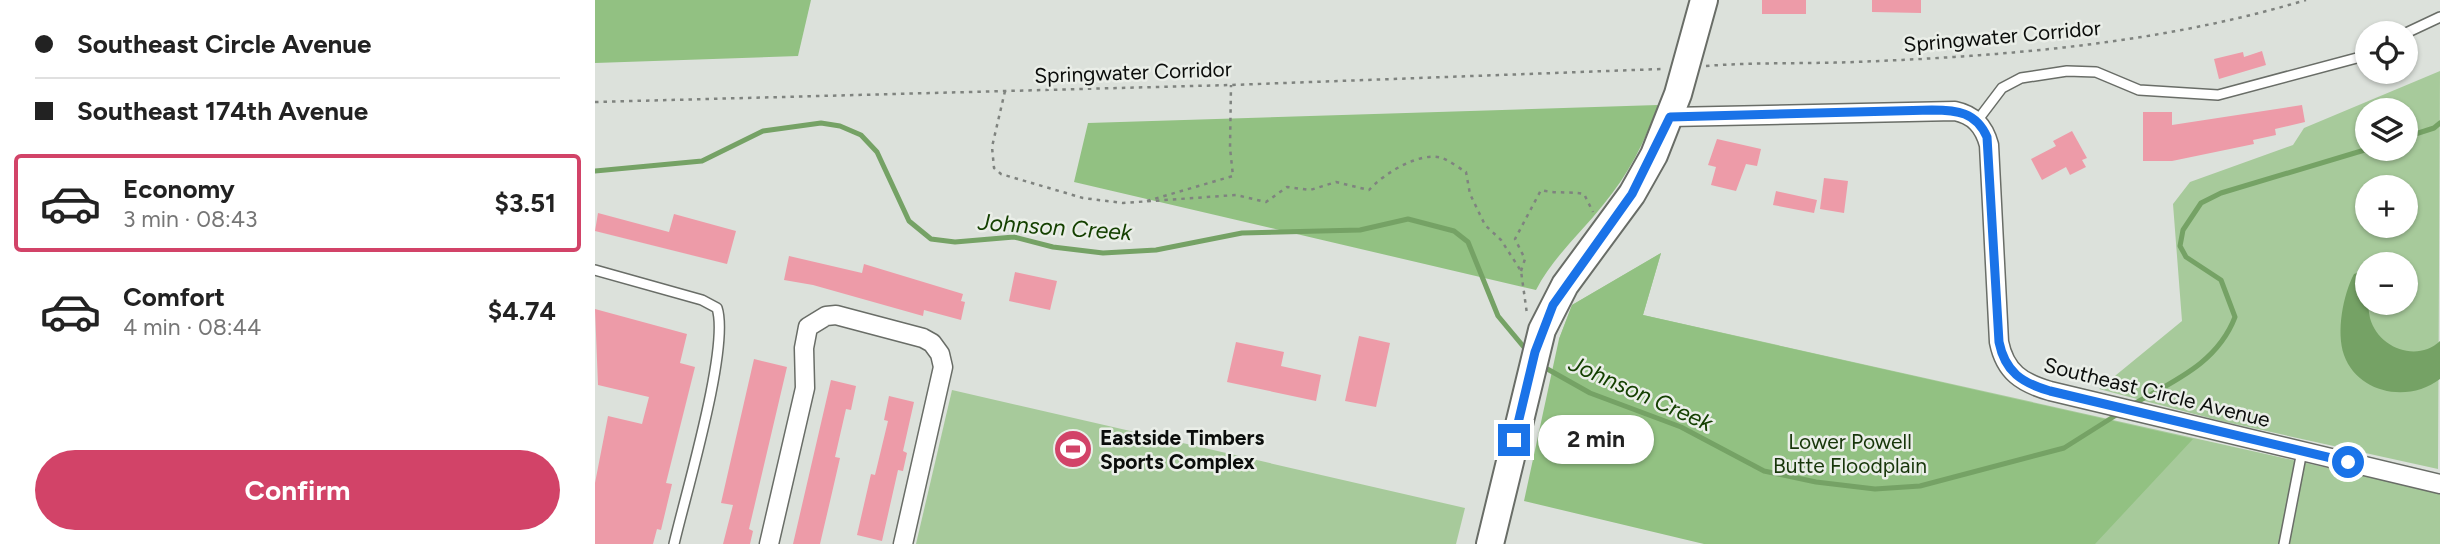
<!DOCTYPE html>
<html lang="en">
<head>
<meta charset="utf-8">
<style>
  body { margin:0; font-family:Figtree,sans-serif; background:#f2f2f2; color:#222; height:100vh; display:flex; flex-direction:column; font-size:26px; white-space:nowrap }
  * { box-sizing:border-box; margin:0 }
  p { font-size:23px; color:#767676 }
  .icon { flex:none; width:38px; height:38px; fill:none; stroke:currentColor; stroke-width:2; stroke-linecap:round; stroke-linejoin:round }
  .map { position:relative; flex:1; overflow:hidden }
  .details { display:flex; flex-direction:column; background:#fff; width:595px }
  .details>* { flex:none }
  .top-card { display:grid; align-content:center; height:154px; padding:0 35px; background:#fff }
  .tools { position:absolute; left:1760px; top:21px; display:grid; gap:14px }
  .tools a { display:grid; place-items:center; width:63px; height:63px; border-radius:50%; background:#fff; box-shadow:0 2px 5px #0004; font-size:35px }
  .end { position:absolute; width:32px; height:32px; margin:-16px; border:9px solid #1a73e8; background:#fff; box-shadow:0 0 0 4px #fff }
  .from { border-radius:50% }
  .bubble { position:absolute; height:49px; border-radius:24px; background:#fff; box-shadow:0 2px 5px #0004; font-size:23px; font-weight:700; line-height:49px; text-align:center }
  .top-card b { display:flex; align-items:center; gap:24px; height:66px; font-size:26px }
  .top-card b+b { border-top:2px solid #e0e0e0 }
  .top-card i { width:18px; height:18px; background:#222 }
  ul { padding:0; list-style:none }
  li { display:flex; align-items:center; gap:21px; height:98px; margin:0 14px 10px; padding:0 21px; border:4px solid transparent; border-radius:7px }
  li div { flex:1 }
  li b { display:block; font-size:26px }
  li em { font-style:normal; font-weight:700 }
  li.active { border-color:#d24368 }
  li>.icon { width:63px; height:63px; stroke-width:1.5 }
  .button { display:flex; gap:14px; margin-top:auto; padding:14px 35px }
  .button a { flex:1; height:80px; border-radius:42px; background:#d24368; color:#fff; font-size:28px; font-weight:700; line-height:80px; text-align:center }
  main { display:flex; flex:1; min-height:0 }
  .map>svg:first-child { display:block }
  .green { fill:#a7ca9b; fill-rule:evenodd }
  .forest { fill:#92c182 }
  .water { fill:#75a265 }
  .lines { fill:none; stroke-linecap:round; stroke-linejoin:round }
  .stream { stroke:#75a265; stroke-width:5 }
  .building { fill:#ed9ba8 }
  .lane-casing { stroke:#696d67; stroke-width:12 }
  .street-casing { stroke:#696d67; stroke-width:21 }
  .primary-casing { stroke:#696d67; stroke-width:30 }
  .path { stroke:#7f837f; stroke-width:2.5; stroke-dasharray:3.5 5; stroke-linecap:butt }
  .lane { stroke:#fff; stroke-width:9 }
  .street { stroke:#fff; stroke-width:18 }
  .primary { stroke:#fff; stroke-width:26 }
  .route { stroke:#1a73e8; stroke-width:9 }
  .labels { text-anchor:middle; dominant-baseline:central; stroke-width:5; stroke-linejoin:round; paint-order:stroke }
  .street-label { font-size:21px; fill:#0b0d0b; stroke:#eaeee8 }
  .poi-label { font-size:21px; font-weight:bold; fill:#0b0d0b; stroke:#eaeee8; text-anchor:start }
  .park-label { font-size:21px; fill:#17360a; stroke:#eaeee8 }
  .water-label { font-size:23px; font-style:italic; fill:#144000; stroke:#eaeee8 }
</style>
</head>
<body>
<main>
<section class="details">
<div class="top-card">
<b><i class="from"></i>Southeast Circle Avenue</b>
<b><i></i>Southeast 174th Avenue</b>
</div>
<ul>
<li class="active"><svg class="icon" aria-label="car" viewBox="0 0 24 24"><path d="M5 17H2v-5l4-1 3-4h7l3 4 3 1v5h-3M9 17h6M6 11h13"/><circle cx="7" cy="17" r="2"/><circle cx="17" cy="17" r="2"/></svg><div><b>Economy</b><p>3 min · 08:43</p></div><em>$3.51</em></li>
<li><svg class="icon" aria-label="car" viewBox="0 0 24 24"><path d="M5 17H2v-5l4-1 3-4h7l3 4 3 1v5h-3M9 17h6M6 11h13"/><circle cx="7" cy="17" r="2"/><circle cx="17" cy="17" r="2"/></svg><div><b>Comfort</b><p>4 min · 08:44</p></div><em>$4.74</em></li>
</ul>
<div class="button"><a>Confirm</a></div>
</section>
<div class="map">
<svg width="1845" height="544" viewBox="0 0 1845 544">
  <rect width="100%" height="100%" fill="#dce1db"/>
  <g class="green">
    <path d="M1845,71L1843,469L1626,421L1504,389L1587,321L1578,204L1595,182L1698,145L1709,128ZM1773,110H1811V149H1773ZM1773,187H1811V226H1773ZM1773,264H1811V303H1773Z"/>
    <path d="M1066,253L1048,315L1845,493V544H1151L964,339L977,305Z"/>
    <path d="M357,390L870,508L861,544H321Z"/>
  </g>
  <g class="forest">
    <path d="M0,0H216L203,56L0,63Z"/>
    <path d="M1063,105C1050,142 1033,175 1008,205C985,234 958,257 941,290L479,182L493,123Z"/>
    <path d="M1066,253L1048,315L1598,439L1500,544H1109L929,501L964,339L977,305Z"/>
  </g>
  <path class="water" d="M1765,272L1773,275C1773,290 1772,304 1775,318C1783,348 1822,363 1845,341V379C1814,403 1763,394 1749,355C1741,332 1748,295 1759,274Z"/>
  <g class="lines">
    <g class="stream">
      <path d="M1811,137L1839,128L1845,123"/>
      <path d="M0,171L107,161L168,131L226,123L245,126L266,135L282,152L314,221L336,239L360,242L419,237L458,247L508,253L561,250L647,233L765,230L813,219L859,231L873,242L903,316L933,352"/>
      <path d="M947,366L995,393L1086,427L1169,471L1221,482L1280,489L1325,486L1469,448L1526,412"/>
      <path d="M1537,405C1578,381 1622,364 1640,317L1626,280L1591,257L1585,246L1588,230L1606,203L1626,193L1773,149"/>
    </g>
  </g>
  <g class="building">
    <rect x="1167" y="0" width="44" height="14"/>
    <path d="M1277,0H1326V13L1277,12Z"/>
    <path d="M1667,51L1671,65L1624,79L1619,59L1648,52L1649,57Z"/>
    <path d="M1707,105L1710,122L1680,129L1681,135L1658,140L1659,144L1577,161H1548V112H1577V125Z"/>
    <path d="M1477,131L1492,158L1487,160L1491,167L1475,175L1471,167L1447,180L1436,159L1461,146L1458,141Z"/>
    <path d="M1122,139L1166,149L1162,166L1151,164L1141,191L1116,185L1121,167L1113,165Z"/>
    <path d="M1229,178L1253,181L1249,213L1225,209Z"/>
    <path d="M1181,191L1222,200L1219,213L1178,205Z"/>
    <path d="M3,213L74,232L79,214L141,231L132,264L0,231Z"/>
    <path d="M194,256L267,273L269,264L368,294L366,301L370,302L366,320L329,310L328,316L218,285L189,280Z"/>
    <path d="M420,272L462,281L455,310L414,301Z"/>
    <path d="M0,309L92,334L85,363L100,367L71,483L77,484L66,530L62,529L58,544H0V483L13,416L47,424L54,397L3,385Z"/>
    <path d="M764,336L795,343L781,407L750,401Z"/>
    <path d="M641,342L689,352L686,366L726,375L721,401L632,382Z"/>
    <path d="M159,359L192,367L154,529L158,531L155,544H128L138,505L126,503Z"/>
    <path d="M236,380L261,386L256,410L251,409L240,457L245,458L236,497L225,544H198Z"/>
    <path d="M294,396L319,402L308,451L312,453L308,471L303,470L287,541L262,535L276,474L280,475L293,421L289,420Z"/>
  </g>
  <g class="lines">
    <defs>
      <g id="lane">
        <path d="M1811,33L1845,17"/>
        <path d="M1382,121L1407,88L1426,78L1472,71L1501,72L1544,90L1623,95L1773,55"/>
        <path d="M0,270L107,300L122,308C135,347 90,496 79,544"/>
        <path d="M1689,544L1707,451"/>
      </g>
      <g id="street">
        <path d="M1075,117L1360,111C1379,115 1389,126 1394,145L1404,342C1410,372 1427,383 1455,391L1845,484"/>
        <path d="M174,544L210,388L209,348L213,327L231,316L241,315L328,338L337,343L345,354L348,367L308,544"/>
      </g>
      <path id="primary" d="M895,544L947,330L970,285L1037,194L1059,155L1083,94L1109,0"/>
    </defs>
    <use href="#lane" class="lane-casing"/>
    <use href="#street" class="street-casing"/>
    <use href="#primary" class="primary-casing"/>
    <g class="path">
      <path d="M1111,66C1160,62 1210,64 1260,62C1412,56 1564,44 1711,0"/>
      <path d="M410,91L397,147L399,168L406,174L488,198L528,203L641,195L671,202L692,187L715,190L741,182L774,190C788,174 825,151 847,158C855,161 864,168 871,172L875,194L890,225L906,240L926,271L932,314"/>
      <path d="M0,102L636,85L1066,69"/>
      <path d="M552,201L638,176L635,148L636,85"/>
      <path d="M926,271L930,259L920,239L946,190C961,194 973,191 989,194L998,212"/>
    </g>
    <use href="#lane" class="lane"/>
    <use href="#street" class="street"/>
    <use href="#primary" class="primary"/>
  </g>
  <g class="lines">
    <path class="route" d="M919,440L940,352L958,305L1037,194L1075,117L1337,110C1362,110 1381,112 1392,137L1404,342C1410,372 1427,383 1455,391L1753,462"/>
  </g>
  <defs>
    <symbol id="stadium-disc" viewBox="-11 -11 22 22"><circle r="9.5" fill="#d24368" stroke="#eaeee8"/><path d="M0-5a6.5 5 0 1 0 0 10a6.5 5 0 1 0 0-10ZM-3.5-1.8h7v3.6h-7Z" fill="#fff"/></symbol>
  </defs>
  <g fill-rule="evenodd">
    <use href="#stadium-disc" x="456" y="427" width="44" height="44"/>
  </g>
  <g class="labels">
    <g class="street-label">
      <text transform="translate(1407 36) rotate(-5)">Springwater Corridor</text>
      <text transform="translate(538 72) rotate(-2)">Springwater Corridor</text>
      <text transform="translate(1562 392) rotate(14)">Southeast Circle Avenue</text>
    </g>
    <g class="poi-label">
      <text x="505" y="437">Eastside Timbers<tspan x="505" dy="24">Sports Complex</tspan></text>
    </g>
    <g class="park-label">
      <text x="1255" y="441">Lower Powell<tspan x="1255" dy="24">Butte Floodplain</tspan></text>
    </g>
    <g class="water-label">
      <text transform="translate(460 227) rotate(4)">Johnson Creek</text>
      <text transform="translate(1046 393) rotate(24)">Johnson Creek</text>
    </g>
  </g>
</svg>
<div class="tools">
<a><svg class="icon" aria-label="locate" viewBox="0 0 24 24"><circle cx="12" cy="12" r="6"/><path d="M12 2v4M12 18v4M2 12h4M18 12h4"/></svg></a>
<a><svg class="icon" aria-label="layers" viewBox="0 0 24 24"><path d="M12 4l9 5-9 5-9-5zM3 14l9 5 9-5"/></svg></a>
<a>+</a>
<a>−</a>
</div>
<i class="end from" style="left:1753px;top:462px"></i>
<i class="end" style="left:919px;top:440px"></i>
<div class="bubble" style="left:943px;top:415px;width:116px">2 min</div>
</div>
</main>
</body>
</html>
